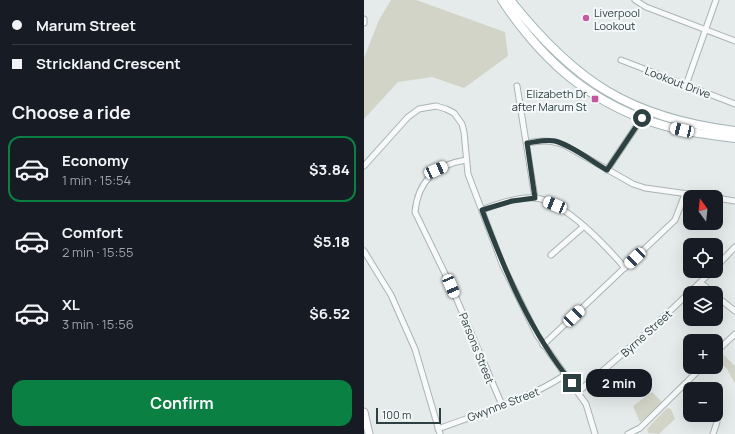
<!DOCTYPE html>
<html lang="en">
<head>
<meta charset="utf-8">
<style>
  body { margin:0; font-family:Manrope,sans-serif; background:#20242c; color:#f1f3f6; height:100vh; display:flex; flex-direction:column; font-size:15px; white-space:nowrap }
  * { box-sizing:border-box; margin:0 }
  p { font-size:13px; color:#9ea1a6 }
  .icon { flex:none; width:22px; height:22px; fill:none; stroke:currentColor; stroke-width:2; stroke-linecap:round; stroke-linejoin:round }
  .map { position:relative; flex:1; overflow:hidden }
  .panel { display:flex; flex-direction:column; background:#171b24; width:364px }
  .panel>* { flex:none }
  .top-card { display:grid; align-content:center; height:88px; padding:0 12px; background:#171b24 }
  .needle { width:26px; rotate:345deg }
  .buttons { position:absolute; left:319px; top:190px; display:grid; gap:8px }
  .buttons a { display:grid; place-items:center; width:40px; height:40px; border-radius:8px; background:#171b24; box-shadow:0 4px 16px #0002; font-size:20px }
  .scale { position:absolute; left:12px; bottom:10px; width:65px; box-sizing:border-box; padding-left:4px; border:2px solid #2d4042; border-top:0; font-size:11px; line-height:14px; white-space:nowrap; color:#2d4042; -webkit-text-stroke:3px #f4f8f8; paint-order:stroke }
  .end { position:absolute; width:18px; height:18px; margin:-9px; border:5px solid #2d4042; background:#fff; box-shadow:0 0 0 2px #fff }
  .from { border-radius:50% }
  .bubble { position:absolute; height:28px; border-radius:12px; background:#171b24; box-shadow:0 4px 16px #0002; font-size:13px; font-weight:700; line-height:28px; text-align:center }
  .car { position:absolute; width:12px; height:24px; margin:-12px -6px; border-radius:5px; box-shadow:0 0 3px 1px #0007; background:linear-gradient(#fff 24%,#345 0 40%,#fff 0 76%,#345 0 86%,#fff 0) }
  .top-card b { display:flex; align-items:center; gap:14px; height:38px; font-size:15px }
  .top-card b+b { border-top:1px solid #363941 }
  .top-card i { width:10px; height:10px; background:#f1f3f6 }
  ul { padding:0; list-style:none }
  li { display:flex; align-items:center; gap:12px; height:66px; margin:0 8px 6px; padding:0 4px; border:2px solid transparent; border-radius:12px }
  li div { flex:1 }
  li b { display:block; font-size:15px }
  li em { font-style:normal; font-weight:700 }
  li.active { border-color:#0b8043 }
  li>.icon { width:36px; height:36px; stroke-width:1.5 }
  h2 { padding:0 12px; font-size:18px; line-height:48px }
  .primary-button { display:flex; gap:8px; margin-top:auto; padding:8px 12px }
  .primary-button a { flex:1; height:46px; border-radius:12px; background:#0b8043; color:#fff; font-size:16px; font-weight:700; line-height:46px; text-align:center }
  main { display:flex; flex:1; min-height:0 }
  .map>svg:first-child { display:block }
  .green { fill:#d1d4c7 }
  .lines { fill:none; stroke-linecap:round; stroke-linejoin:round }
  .street-casing { stroke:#aab4b5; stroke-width:7 }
  .secondary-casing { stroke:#aab4b5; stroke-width:9 }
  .primary-casing { stroke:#a5b5b6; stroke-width:10 }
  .street { stroke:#f7f9fa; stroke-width:5 }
  .secondary { stroke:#fff; stroke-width:7 }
  .primary { stroke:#fff; stroke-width:8 }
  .route { stroke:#2d4042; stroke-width:5 }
  .poi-dot { fill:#c357a2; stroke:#f4f8f8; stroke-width:1.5 }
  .labels { text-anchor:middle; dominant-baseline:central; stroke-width:4; stroke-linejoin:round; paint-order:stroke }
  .poi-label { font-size:11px; fill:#2d4042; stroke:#f4f8f8; text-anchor:start }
  .street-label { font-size:11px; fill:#2d4042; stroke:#f4f8f8 }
</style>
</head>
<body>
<main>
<section class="panel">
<div class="top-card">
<b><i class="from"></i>Marum Street</b>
<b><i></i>Strickland Crescent</b>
</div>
<h2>Choose a ride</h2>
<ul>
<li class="active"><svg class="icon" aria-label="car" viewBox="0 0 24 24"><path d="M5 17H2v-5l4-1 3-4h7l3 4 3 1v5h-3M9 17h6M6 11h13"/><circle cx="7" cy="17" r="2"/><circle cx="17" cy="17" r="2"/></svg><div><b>Economy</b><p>1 min · 15:54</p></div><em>$3.84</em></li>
<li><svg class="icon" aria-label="car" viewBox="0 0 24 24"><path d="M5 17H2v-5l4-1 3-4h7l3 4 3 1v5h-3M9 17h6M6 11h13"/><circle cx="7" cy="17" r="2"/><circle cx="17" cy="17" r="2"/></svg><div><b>Comfort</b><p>2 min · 15:55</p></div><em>$5.18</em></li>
<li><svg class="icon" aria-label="car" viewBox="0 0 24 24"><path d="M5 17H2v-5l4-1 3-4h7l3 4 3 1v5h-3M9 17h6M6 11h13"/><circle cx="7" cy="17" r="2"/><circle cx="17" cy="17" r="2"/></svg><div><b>XL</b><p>3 min · 15:56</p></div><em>$6.52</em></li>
</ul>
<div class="primary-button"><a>Confirm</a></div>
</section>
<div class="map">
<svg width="371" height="434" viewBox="0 0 371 434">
  <rect width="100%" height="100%" fill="#e5ebeb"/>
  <g class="green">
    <path d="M27,0H52L141,32L144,56L100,88L68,77L34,82L0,119V58L15,20Z"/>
    <path d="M358,353L371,366V384L363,369L353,359Z"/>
    <path d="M288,392L300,404L276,422L269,406Z"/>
    <path d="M303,408L307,409L311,419L295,434L284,433L283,429Z"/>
  </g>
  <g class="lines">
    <defs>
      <g id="street">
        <path d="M271,0L282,7L371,41"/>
        <path d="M0,19V23"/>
        <path d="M257,60L371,104"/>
        <path d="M322,85L352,0"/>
        <path d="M153,86L171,198"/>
        <path d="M163,143C178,140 188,140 202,146L269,184L281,188L346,197"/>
        <path d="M102,160C71,165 54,181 51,212L87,286L138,405"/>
        <path d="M0,166L44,117L55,109L72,106L82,109L90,113L98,124L100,132L104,174L139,266L173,335L222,404L231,434"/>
        <path d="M243,170L278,118"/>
        <path d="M352,198L371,201"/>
        <path d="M118,210C133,204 155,196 172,198C201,202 242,246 261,268"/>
        <path d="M0,251L27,295L51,349L76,434"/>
        <path d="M187,255L219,227"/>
        <path d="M352,267L371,247"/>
        <path d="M337,283L349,293"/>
        <path d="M352,296L371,311"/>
        <path d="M179,345L311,220L321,194"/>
        <path d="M352,352L371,334"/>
        <path d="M214,392L285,331L348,271"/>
        <path d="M74,429C117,413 163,400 201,375"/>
        <path d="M264,434L276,428L338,367"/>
        <path d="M349,434L353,422L351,415"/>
      </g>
      <path id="secondary" d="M0,412L5,434"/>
      <g id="primary">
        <path d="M138,0C180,63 230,107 305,127C326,133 349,135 371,138"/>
        <path d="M146,0C211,82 266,118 371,131"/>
      </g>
    </defs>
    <use href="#street" class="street-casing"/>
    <use href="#secondary" class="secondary-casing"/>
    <use href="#primary" class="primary-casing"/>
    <use href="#street" class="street"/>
    <use href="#secondary" class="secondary"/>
    <use href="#primary" class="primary"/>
  </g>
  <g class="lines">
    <path class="route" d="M208,383C166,332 141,271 118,210L148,201L171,198L163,143C172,142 182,139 191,141C209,146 227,161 243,170L278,118"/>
  </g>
  <g class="poi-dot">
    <circle cx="222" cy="18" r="4"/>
    <rect x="227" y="95" width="8" height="8" rx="2"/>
  </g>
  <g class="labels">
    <g class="poi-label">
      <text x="230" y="12">Liverpool<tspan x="230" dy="13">Lookout</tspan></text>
      <text x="223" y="93" text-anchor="end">Elizabeth Dr<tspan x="223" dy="13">after Marum St</tspan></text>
    </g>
    <g class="street-label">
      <text transform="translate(314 82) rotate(21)">Lookout Drive</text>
      <text transform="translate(282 333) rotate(-42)">Byrne Street</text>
      <text transform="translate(113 348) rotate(68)">Parsons Street</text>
      <text transform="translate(139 404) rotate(-21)">Gwynne Street</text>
    </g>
  </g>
</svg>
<div class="buttons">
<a><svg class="needle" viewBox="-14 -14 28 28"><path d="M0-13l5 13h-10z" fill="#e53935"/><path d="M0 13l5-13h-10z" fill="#9ea1a6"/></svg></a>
<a><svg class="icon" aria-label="locate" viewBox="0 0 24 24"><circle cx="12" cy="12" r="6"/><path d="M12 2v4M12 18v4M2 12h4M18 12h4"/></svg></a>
<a><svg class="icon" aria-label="layers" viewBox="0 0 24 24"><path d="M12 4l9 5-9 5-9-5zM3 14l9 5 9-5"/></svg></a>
<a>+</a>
<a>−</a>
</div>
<div class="scale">100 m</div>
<i class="end from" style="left:278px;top:118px"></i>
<i class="end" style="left:208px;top:383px"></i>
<div class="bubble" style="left:222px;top:369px;width:66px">2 min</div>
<i class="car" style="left:318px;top:130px;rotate:283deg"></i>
<i class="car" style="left:72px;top:170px;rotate:66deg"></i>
<i class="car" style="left:191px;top:205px;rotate:292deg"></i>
<i class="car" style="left:271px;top:258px;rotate:226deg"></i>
<i class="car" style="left:87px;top:286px;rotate:157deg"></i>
<i class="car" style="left:210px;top:316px;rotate:46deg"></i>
</div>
</main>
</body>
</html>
